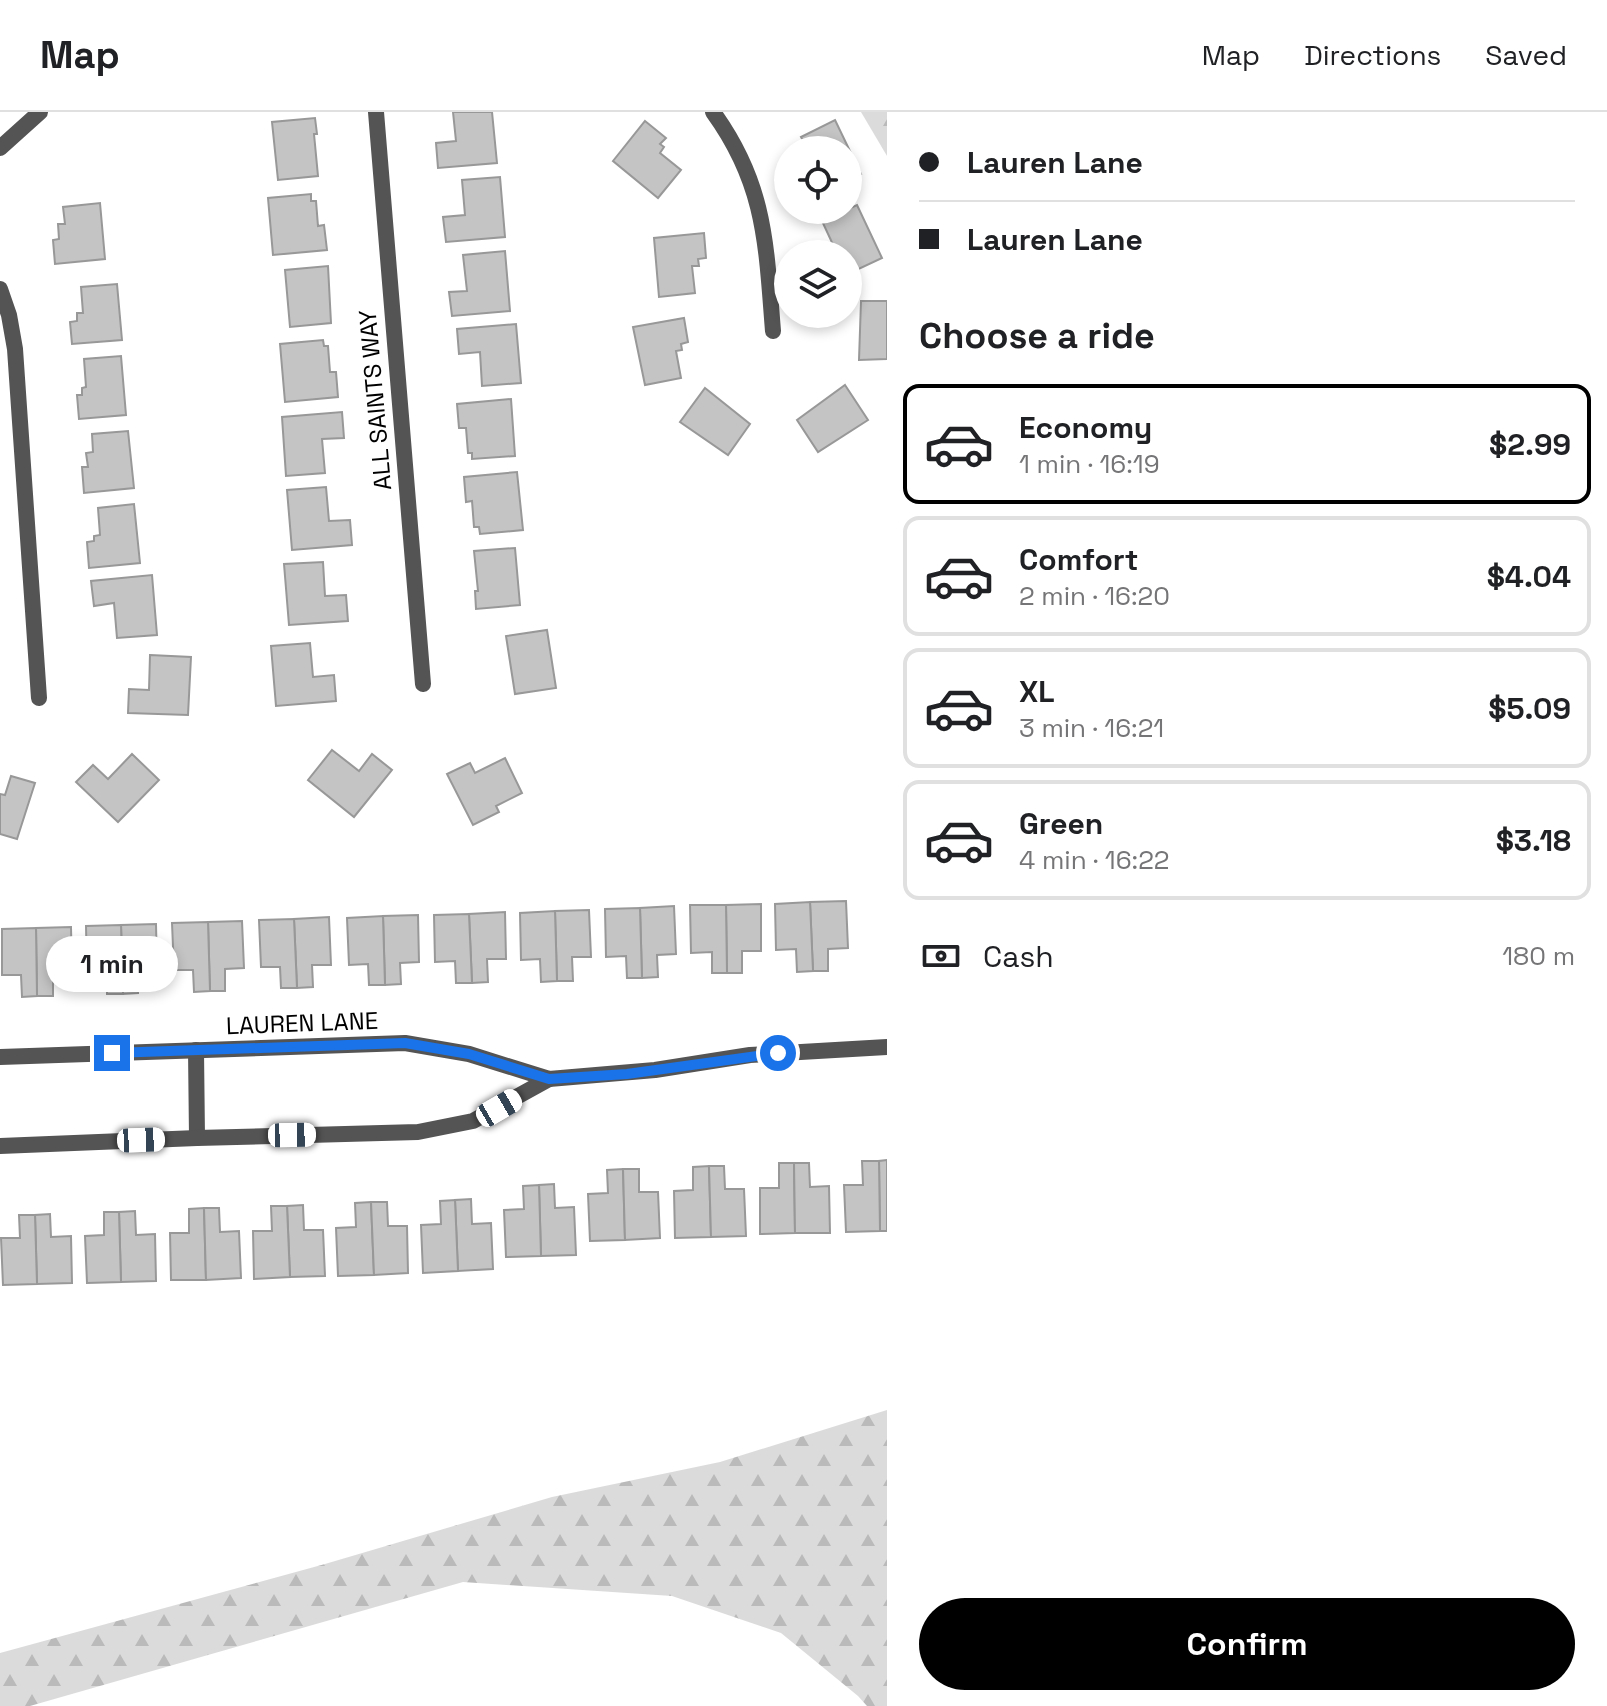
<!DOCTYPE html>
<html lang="en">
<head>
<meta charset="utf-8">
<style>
  body { margin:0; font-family:"Space Grotesk",sans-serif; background:#f2f2f2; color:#202124; height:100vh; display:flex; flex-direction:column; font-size:30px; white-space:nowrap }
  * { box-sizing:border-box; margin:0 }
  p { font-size:26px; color:#757577 }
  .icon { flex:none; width:44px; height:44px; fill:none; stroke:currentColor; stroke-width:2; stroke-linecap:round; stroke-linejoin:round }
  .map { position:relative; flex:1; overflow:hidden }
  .side { display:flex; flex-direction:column; background:#fff; width:720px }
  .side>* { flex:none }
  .guide { display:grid; align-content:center; height:176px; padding:0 32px; background:#fff }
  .tools { position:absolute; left:774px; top:24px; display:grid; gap:16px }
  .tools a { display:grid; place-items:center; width:88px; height:88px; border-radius:50%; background:#fff; box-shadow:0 4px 12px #0003; font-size:40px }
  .end { position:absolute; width:36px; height:36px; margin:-18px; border:10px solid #1a73e8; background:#fff; box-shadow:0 0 0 4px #fff }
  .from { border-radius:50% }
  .bubble { position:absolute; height:56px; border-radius:28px; background:#fff; box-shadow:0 4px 12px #0003; font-size:26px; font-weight:700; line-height:56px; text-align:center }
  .car { position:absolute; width:24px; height:48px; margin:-24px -12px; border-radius:10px; box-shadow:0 0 6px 2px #0007; background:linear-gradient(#fff 24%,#345 0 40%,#fff 0 76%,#345 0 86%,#fff 0) }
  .guide b { display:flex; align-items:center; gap:28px; height:76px; font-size:30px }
  .guide b+b { border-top:2px solid #e0e0e0 }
  .guide i { width:20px; height:20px; background:#202124 }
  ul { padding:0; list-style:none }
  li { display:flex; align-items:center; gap:24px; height:120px; margin:0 16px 12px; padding:0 16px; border:4px solid #e0e0e0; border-radius:16px }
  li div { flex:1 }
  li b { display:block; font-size:30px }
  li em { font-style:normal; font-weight:700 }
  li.active { border-color:#000 }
  li>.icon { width:72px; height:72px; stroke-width:1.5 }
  h2 { padding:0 32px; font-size:36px; line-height:96px }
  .pay { display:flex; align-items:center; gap:20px; height:88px; padding:0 32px; font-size:30px }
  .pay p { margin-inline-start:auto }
  .action { display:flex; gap:16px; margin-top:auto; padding:16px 32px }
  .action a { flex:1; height:92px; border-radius:48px; background:#000; color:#fff; font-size:32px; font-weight:700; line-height:92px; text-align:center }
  header { display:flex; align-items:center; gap:48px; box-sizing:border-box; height:112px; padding:0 40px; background:#fff; border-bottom:2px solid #e0e0e0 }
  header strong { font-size:38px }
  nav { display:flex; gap:44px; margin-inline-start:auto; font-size:28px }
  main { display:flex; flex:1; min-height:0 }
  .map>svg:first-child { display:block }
  .forest { fill:url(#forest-firs) }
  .building { fill:#c4c4c4; stroke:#989898; stroke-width:2 }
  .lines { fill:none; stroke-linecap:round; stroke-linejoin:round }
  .street { stroke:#545454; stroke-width:16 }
  .route { stroke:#1a73e8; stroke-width:10 }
  .labels { text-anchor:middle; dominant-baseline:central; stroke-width:8; stroke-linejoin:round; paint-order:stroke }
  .street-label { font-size:24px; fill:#000; stroke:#fff }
</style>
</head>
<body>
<header>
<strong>Map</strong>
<nav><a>Map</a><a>Directions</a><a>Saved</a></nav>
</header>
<main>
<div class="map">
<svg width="887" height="1594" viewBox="0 0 887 1594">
  <defs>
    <pattern id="forest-firs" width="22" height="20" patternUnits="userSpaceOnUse" patternTransform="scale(2)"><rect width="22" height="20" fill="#dbdbdb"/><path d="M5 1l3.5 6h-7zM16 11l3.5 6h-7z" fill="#bababa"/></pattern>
  </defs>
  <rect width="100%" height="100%" fill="#fff"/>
  <g class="forest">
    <path d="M861,0H887V44Z"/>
    <path d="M887,1298V1594H867L858,1584L781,1521L672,1484L463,1470L30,1594H0V1541L325,1452L552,1385L720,1350Z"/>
  </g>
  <g class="building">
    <path d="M453,0H492L497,51L438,56L436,31L456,29Z"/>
    <path d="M315,6L317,22H314L318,64L278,68L272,10Z"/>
    <path d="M835,8L861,62L848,68V38H808L801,25Z"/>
    <path d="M645,9L666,26L660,32L664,35L660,41L681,58L658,86L613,49Z"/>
    <path d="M500,65L505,125L446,130L443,105L465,103L462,68Z"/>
    <path d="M311,82V89H316L318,114L324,113L327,138L273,143L268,86Z"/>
    <path d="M100,91L105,147L55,152L53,128L59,127L58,112H65L63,95Z"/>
    <path d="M857,93L882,146L848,162V142H834L832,138L835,137L822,109Z"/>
    <path d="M704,121L706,146L698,147L699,154H692L695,181L659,185L654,126Z"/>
    <path d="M505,139L510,199L452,204L449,180L467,179L463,143Z"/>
    <path d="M328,154L331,211L290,215L285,158Z"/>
    <path d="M117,172L122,228L72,232L70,210L77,209V201H83L81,175Z"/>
    <path d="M861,189H887V247L859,248Z"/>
    <path d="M684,206L688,230L681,232L682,238L676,239L681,266L645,273L633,215Z"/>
    <path d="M516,212L521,271L482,274L480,240L459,242L457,217Z"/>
    <path d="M323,228L324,234H328L330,260H336L338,285L285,290L280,232Z"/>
    <path d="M121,244L126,303L79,307L77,283H82V276L86,275L84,247Z"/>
    <path d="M845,273L868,308L818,340L797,308Z"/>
    <path d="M705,276L750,312L728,343L680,310Z"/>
    <path d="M511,287L515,344L472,347V341H468L466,316H459L457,292Z"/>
    <path d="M342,300L344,326L322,327L325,361L286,364L282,305Z"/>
    <path d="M128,319L134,376L84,381L82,355H88L86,341L93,340L92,322Z"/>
    <path d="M517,360L523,418L480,422L479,415H474L472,389L466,390L464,365Z"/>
    <path d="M326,375L329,409L350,408L352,433L292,438L287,378Z"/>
    <path d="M134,392L140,451L89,456L87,430L94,429V424L100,423L98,396Z"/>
    <path d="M515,436L520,493L476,497L475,479H478L474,439Z"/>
    <path d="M323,450L325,484L346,483L348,509L289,513L284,452Z"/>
    <path d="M152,463L157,523L117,526L114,491L94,494L91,469Z"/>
    <path d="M547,518L556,576L515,582L506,524Z"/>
    <path d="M310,531L313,565L334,563L336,589L276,594L271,534Z"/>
    <path d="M150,543L191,545L188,603L128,601L129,577L149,578Z"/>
    <path d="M332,638L359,659L372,642L392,658L354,705L308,668Z"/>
    <path d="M132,642L159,668L118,710L76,670L93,653L108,667Z"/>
    <path d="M505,646L522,681L496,694L499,700L473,713L447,662L470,651L475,661Z"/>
    <path d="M11,664L35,671L17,727L0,722V682L5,683Z"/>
    <path d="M846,789L848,836L828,837V859H813L810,790Z"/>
    <path d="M810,790L813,859L797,860L796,837L776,838L775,792Z"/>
    <path d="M761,792V839H742V861H727L726,793Z"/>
    <path d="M690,793H726L727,861H712V840L691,841Z"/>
    <path d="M674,794L676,842L657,843L658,865L642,866L640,796Z"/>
    <path d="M640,796L642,866H627L626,844L606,845L605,797Z"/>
    <path d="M589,798L591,845H572L573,869H557L555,799Z"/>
    <path d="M555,799L557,869L541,870L540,847L521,848L520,801Z"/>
    <path d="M505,800L506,847H487L488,870L472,871L469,802Z"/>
    <path d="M469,802L472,871H456L455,849L435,850L434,803Z"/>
    <path d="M418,803L419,850L400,851L401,872L385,873L383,804Z"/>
    <path d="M383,804L385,873H369L368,852L349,853L347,806Z"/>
    <path d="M329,805L331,853H312L313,875L297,876L294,807Z"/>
    <path d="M294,807L297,876H281L280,855H261L259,808Z"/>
    <path d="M242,809L244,856L225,857V879H210L208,810Z"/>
    <path d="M208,810L210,879L194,880L193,858H174L172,811Z"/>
    <path d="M156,812L157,858L137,859L138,881L123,882L121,813Z"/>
    <path d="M121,813L123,882H107V860L87,861L86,814Z"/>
    <path d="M71,815L72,862H53V884H37L36,816Z"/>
    <path d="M36,816L37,884L22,885L21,863H2V817Z"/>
    <path d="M887,1048V1119H880L879,1049Z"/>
    <path d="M862,1049H879L880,1119L846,1120L844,1073H863Z"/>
    <path d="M779,1051H794L795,1121L760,1122V1076H779Z"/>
    <path d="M794,1051H809L810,1075L829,1074L830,1121H795Z"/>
    <path d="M709,1054L711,1125L675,1126L674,1079L693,1078V1055Z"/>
    <path d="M709,1054H724L725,1077H744L746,1124L711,1125Z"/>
    <path d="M623,1057L625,1128L590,1129L588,1082L608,1081L607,1058Z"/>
    <path d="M623,1057H639V1080H658L660,1126L625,1128Z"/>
    <path d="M554,1072L555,1096L574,1095L576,1143L541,1144L539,1073Z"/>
    <path d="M539,1073L541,1144L506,1145L504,1098L524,1097L523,1074Z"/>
    <path d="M471,1087L472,1112L491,1111L493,1157L458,1159L455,1088Z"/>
    <path d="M455,1088L458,1159L423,1161L421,1113L441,1112L440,1089Z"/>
    <path d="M371,1090L374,1163L338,1164L336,1116L356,1115L355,1091Z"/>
    <path d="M371,1090H387L388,1114H407L408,1161L374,1163Z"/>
    <path d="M303,1093L304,1118H323L325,1164L290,1165L287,1094Z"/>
    <path d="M271,1094H287L290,1165L254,1167L253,1119H272Z"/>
    <path d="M204,1096L206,1168H171L170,1121H189V1097Z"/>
    <path d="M204,1096H219L220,1120L239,1119L241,1166L206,1168Z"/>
    <path d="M135,1099L136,1123L155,1122L156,1169L121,1170L119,1100Z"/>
    <path d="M104,1100H119L121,1170L87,1171L85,1124L104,1123Z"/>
    <path d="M50,1102L51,1125L71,1124L72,1171L37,1172L35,1103Z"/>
    <path d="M19,1103H35L37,1172L3,1173L1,1126H20Z"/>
  </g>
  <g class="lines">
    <g class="street">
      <path d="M376,0L423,572"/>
      <path d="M713,0C766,73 766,133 773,219"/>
      <path d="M0,36L40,0"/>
      <path d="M0,177L9,203L15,237L39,586"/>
      <path d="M196,938L197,1026"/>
      <path d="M0,945L405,931L469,942L549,967L655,958L750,943L887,935"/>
      <path d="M0,1034L197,1026L418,1020L473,1009L549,967"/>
    </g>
  </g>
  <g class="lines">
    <path class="route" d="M112,941L405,931L469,942L549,967L627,962L778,941"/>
  </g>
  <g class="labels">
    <g class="street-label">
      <text transform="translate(375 288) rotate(-95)">ALL SAINTS WAY</text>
      <text transform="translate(302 911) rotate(-2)">LAUREN LANE</text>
    </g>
  </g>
</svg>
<div class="tools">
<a><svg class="icon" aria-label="locate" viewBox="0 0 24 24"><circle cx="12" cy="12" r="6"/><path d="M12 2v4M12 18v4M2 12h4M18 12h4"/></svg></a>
<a><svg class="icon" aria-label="layers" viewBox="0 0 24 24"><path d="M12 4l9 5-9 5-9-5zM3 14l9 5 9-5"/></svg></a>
</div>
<i class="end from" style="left:778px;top:941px"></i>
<i class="end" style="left:112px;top:941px"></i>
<div class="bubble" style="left:46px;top:824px;width:132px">1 min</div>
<i class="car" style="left:499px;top:996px;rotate:60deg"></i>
<i class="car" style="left:292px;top:1023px;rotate:89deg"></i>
<i class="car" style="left:141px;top:1028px;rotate:88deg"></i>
</div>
<section class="side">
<div class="guide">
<b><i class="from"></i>Lauren Lane</b>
<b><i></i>Lauren Lane</b>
</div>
<h2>Choose a ride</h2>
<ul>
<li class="active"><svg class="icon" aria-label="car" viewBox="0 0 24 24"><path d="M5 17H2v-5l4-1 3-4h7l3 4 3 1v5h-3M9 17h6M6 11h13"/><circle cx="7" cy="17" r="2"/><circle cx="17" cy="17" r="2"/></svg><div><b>Economy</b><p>1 min · 16:19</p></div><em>$2.99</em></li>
<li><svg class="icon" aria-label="car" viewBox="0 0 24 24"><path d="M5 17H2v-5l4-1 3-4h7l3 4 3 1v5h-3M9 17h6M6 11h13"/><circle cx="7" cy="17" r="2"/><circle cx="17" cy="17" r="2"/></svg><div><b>Comfort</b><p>2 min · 16:20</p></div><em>$4.04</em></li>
<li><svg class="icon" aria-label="car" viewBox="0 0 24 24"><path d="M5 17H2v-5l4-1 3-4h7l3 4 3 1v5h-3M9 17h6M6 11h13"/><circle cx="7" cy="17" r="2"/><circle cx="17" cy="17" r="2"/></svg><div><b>XL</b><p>3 min · 16:21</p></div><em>$5.09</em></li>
<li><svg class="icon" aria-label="car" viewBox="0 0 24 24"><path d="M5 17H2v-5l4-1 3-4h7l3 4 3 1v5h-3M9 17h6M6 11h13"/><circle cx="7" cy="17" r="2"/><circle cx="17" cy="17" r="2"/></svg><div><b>Green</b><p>4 min · 16:22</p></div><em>$3.18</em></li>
</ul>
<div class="pay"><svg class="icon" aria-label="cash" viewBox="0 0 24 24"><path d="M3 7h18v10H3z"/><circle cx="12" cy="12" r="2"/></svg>Cash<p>180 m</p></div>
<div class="action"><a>Confirm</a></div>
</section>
</main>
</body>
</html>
